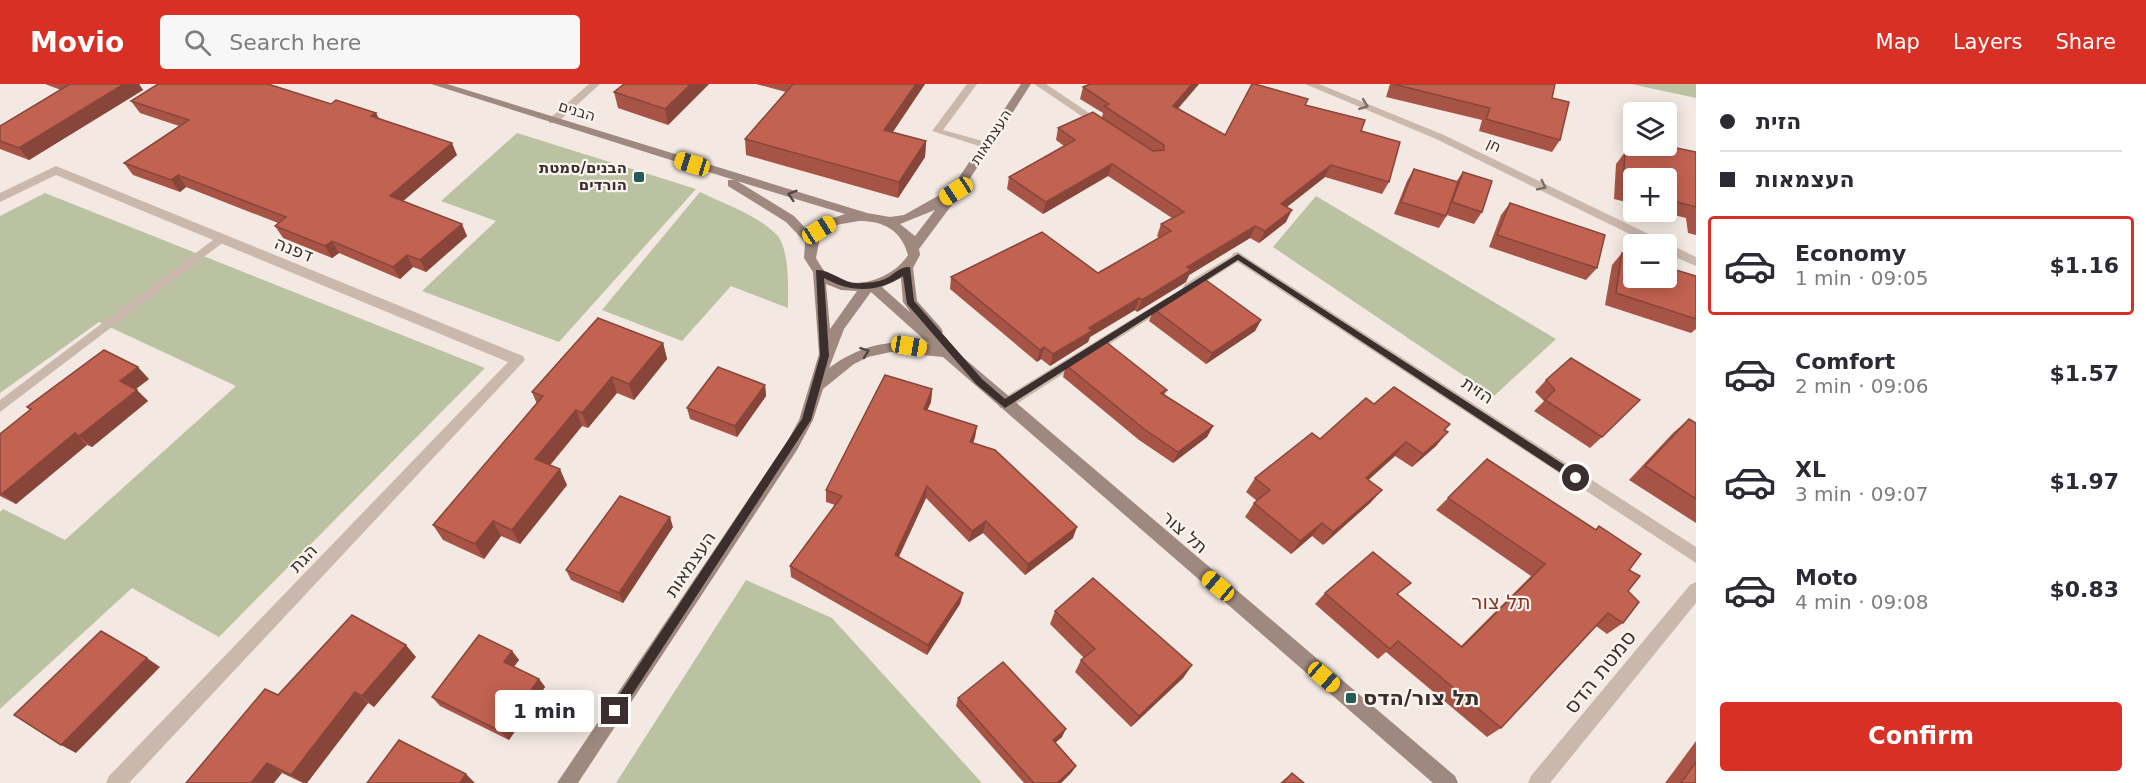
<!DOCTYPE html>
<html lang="en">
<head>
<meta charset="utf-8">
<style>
  body { margin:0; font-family:"DejaVu Sans","Noto Sans Hebrew",sans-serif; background:#f7f7f7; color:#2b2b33; height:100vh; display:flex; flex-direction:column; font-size:22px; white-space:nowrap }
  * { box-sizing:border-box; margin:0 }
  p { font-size:20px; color:#7c7c81 }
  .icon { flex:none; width:33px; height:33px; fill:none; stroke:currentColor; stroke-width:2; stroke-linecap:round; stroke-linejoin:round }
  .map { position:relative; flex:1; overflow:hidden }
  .panel { display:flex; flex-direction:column; background:#fff; width:450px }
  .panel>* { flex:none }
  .hud { display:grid; align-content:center; height:132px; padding:0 24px; background:#fff }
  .controls { position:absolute; left:1623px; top:18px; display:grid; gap:12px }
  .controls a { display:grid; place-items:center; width:54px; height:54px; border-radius:6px; background:#fff; box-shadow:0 3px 15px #0003; font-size:30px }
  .end { position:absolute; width:27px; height:27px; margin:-14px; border:8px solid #3a2f2c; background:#fff; box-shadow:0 0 0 3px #fff }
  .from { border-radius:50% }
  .bubble { position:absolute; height:42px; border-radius:6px; background:#fff; box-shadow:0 3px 15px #0003; font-size:20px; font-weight:600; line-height:42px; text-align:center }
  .car { position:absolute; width:18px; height:36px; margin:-18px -9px; border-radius:8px; box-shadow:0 0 4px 2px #0007; background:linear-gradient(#f5c518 24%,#345 0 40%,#f5c518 0 76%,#345 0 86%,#f5c518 0) }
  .hud b { display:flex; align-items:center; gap:21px; height:57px; font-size:22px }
  .hud b+b { border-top:2px solid #e1e1e2 }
  .hud i { width:15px; height:15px; background:#2b2b33 }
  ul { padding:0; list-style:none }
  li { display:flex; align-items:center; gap:18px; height:99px; margin:0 12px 9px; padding:0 12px; border:3px solid transparent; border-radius:6px }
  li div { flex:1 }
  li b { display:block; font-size:22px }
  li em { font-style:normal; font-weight:600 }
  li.current { border-color:#d93025 }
  li>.icon { width:54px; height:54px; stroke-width:1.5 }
  .cta { display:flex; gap:12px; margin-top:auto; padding:12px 24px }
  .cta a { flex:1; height:69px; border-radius:6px; background:#d93025; color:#fff; font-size:24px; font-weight:600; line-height:69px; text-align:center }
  header { display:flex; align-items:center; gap:36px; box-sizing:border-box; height:84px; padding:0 30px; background:#d93025; color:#fff }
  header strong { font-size:28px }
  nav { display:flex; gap:33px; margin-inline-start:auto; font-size:21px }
  .search { width:420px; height:54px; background:#f7f7f7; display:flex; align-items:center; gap:15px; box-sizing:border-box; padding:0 21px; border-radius:6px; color:#7c7c81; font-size:22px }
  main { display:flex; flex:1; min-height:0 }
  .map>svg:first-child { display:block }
  .green { fill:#bac2a2 }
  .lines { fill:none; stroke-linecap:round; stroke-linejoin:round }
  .lane { fill:#cbb8ad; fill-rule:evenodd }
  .street { fill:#cbb8ad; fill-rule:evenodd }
  .secondary { fill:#9f887f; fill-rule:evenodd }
  .wall { fill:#a75446 }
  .shaded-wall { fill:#884539 }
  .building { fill:#c26251; stroke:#884539; stroke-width:1.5 }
  .oneway { stroke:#7b6d66 }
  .oneway2 { stroke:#534541 }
  .route { fill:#3a2f2c }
  .poi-dot { fill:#225b5a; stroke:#faf4ee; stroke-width:2 }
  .labels { text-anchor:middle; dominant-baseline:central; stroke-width:4.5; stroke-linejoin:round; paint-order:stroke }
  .far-street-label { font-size:15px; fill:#3a2f2c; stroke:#faf4ee }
  .far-poi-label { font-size:15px; font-weight:bold; fill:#3a2f2c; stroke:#faf4ee; text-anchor:end }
  .street-label { font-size:18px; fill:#3a2f2c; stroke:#faf4ee }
  .neighbourhood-label { font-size:20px; fill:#873527; stroke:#faf4ee }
  .near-street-label { font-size:21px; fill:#3a2f2c; stroke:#faf4ee }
  .near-poi-label { font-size:21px; font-weight:bold; fill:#3a2f2c; stroke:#faf4ee; text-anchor:start }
</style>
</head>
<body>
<header>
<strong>Movio</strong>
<div class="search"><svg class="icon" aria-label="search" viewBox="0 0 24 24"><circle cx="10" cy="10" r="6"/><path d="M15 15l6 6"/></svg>Search here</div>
<nav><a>Map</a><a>Layers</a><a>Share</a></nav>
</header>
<main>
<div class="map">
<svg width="1696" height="699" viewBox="0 0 1696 699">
  <rect width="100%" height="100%" fill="#f3e9e2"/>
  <g class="green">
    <path d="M1631,0H1696V14Z"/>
    <path d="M517,49L696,105L559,258L422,207L496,137L441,117Z"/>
    <path d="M700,108C724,120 758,131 777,151C790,167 788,204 788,224L731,202L682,257L602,226Z"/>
    <path d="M45,109L485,284L219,553L132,504L0,625V428L3,425L65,456L236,302L99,238L0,309V132Z"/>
    <path d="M1316,112L1556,255L1494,312L1273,163Z"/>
    <path d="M746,496L832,534L982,699H616Z"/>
  </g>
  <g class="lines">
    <g class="lane">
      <path d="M967,0H977L943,46L990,59V63H982L932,47Z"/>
      <path d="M1034,0H1046L1107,41L1106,43H1098Z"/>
      <path d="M221,150L227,154L225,157L0,328V316Z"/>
      <path d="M1238,168L1244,172L1242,175L1193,206H1185L1183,203L1185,200Z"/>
      <path d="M1168,213L1172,214L1174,217L1172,220L1010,324H1000L998,320L1000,316Z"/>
    </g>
    <g class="street">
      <path d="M589,0H600L557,39H549V35Z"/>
      <path d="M1305,0H1319L1444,51L1696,173V182L1666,169V160H1650L1436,55Z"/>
      <path d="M56,82L523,272L525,276L129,699H106L109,692L508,278L56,91L0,118V109Z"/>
      <path d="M1238,168L1696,463V479L1233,175L1232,172L1233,169Z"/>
      <path d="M1696,498V519L1550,699H1528L1531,692L1690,501Z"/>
    </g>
    <path class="secondary" d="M431,0H447L867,129L890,133L904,131L952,104L1021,0H1031L960,110L919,165L920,171L913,184L917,217L941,244L943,248L938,252L1455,692L1458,699H1433L943,273L891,268L868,273L854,280L823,305L813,336L797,366L578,699H557L787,358L799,336L819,270L813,188L804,174L805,158L786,138L728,102V96H734ZM737,97L845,130L821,138L810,149L794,132ZM935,126L915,152L900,140ZM859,137C884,137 901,146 908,171C893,195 852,209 827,190C823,186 819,179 816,174L820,153L836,141ZM901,194L903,218L911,229L882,203ZM826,200L841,206L857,207L830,245ZM871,208L929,260C890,255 861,261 829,284L844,245Z"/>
  </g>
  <g class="wall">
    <path d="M45,0H139L143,6L29,76L0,65V42L61,6Z"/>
    <path d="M624,0H709L668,41L618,24L614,8Z"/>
    <path d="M756,0H925L893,48L926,57L925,73L898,114L746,71L745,55L786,8Z"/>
    <path d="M1090,0H1199L1178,24L1225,51L1305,21L1361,47L1389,98L1382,110L1325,93L1287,123L1286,138L1259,159L1250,154L1189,191L1186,198L1137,228L1135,226L1090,253L1088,258L1050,282L1041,275L1037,278L950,205L951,193L1098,189L1159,154L1157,152L1161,140L1172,134L1108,92L1043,130L1007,105L1009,93L1064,62L1056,56L1058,44L1102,33L1103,29L1080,15L1083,3Z"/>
    <path d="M1390,0H1555L1552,14L1560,56L1552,68L1479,47L1482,36L1386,13Z"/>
    <path d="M131,17L331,20L376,29L379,35L457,71L403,117L467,152L426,188L413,183L400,195L339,169L332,174L283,154L275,142L278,139L186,103L180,108L133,91L124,79L179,42L140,29Z"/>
    <path d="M1634,49V62H1666L1696,68V151L1688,149L1686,134L1662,128H1666V94H1634V120L1614,115L1616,80L1625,68L1628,69L1629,55Z"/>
    <path d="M1414,85L1456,98L1463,88L1482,128L1474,140L1447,131L1439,144L1394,130L1407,97Z"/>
    <path d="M1510,119L1597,184L1586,196L1489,163L1501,131Z"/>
    <path d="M1622,169L1696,235V245L1691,249L1605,221L1612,181Z"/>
    <path d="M1154,225L1261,236L1255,247L1206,280L1149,237Z"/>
    <path d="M663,259L667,275L634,316L617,309L588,344L582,342L550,381L567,401L520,460L501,452L484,475L443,456L433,441L537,320L532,308Z"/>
    <path d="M1066,281L1167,306L1164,311L1213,342L1207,353L1173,379L1139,356L1063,293Z"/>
    <path d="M149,295L135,305L148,317L92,363L87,361L16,420L0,412V350L30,326L27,323Z"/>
    <path d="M1546,296L1602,353L1590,364L1534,327L1544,317L1535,308Z"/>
    <path d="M765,301L766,312L737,353L690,335L687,324Z"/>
    <path d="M932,305L931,318L927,326L977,342L973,359L1073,454L1025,491L983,449L969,458L926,414L899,473L963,509L960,520L927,571L791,493L790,482L835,421L826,418V406Z"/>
    <path d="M1374,320L1450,340L1445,346L1436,362L1412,383L1395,372L1368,396L1382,406L1370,419L1323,461L1312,452L1291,470L1245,433L1254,419L1257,417L1246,408L1255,394L1320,355Z"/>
    <path d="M1689,335L1696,339V439L1629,396L1673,349Z"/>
    <path d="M1487,375L1595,446L1599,442L1629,486L1628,507L1623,539L1607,550L1596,542L1501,644L1487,653L1386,568L1378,575L1315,520L1325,509L1398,510L1461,562L1531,492L1436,426Z"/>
    <path d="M673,443L623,519L571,496L566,486Z"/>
    <path d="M1055,527L1192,581L1183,594L1131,643L1075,588L1081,576L1084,574L1050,540Z"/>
    <path d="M512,567L519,576L514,583L539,595L545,603L509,656L440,622L432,613Z"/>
    <path d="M416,573L374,623L368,619L307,699H303L282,689L186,699Z"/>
    <path d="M958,614L1062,653L1055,659L1076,682L1071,689L1061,699H1024L956,622Z"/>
    <path d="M1696,657V699H1665Z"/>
    <path d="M1292,689L1304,699H1280Z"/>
  </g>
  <g class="shaded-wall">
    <path d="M124,0H139L143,6L29,76L19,64Z"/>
    <path d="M691,0H709L668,41L665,25Z"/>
    <path d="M916,0H925L883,62L884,46Z"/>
    <path d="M1192,0H1199L1170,34L1173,22Z"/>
    <path d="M376,29L382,41L371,32Z"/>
    <path d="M926,57L925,73L898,114L899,98Z"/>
    <path d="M452,59L457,71L395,124L390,112Z"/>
    <path d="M1112,80L1108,92L1043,130L1046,118Z"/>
    <path d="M1331,81L1325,93L1275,132L1281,120Z"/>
    <path d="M178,91L186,103L180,108L171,96Z"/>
    <path d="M1292,126L1286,138L1259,159L1265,147Z"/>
    <path d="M462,140L467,152L426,188L420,176Z"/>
    <path d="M1255,142L1250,154L1189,191L1186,198L1137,228L1142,216L1187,183Z"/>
    <path d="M332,157L339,169L332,174L325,162Z"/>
    <path d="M407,171L413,183L400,195L393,183Z"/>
    <path d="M1139,214L1135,226L1090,253L1088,258L1050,282L1053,270L1089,244Z"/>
    <path d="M1261,236L1255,247L1206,280L1212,269Z"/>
    <path d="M663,259L667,275L634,316L629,300Z"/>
    <path d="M1044,263L1041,275L1037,278L1040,266Z"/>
    <path d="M138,283L149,295L131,309L120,297Z"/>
    <path d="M612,293L617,309L588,344L582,329Z"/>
    <path d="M765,301L766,312L737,353L735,342Z"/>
    <path d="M932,305L931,318L922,338L924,325Z"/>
    <path d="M137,306L148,317L92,363L79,352Z"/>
    <path d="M576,326L582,342L542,391L535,375Z"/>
    <path d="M977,342L975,354L968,370L970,358Z"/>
    <path d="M1213,342L1207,353L1173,379L1178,368Z"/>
    <path d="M1448,348L1436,362L1412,383L1423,370Z"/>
    <path d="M75,349L87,361L16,420L2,410Z"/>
    <path d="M1406,358L1395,372L1355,408L1366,394Z"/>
    <path d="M560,385L567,401L520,460L512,446Z"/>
    <path d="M927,402L926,414L894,482L895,471Z"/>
    <path d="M1382,406L1370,419L1323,461L1333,448Z"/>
    <path d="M670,433L673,443L623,519L619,509Z"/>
    <path d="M493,437L501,452L484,475L475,460Z"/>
    <path d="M986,437L983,449L969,458L972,447Z"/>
    <path d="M1322,439L1312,452L1291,470L1300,457Z"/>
    <path d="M1077,443L1073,454L1025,491L1028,480Z"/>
    <path d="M963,509L960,520L927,571L928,561Z"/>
    <path d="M406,561L416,573L374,623L362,612Z"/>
    <path d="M512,567L519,576L510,587L504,578Z"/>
    <path d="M147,574L160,583L76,669L61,661Z"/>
    <path d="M1192,581L1183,594L1131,643L1139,632Z"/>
    <path d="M539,595L545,603L509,656L502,648Z"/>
    <path d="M355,608L368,619L307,699H304L291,691Z"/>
    <path d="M1066,645L1062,653L1049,664L1053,656Z"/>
    <path d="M267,679L282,689L274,699H251Z"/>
    <path d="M1076,682L1071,689L1061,699H1057Z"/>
    <path d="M466,690L475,699H460Z"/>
  </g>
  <g class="building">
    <path d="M69,0H124L19,64L0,57V42L70,0Z"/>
    <path d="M158,0H268L331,20L336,16L376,29L371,32L452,59L390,112L462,140L420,176L407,171L393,183L332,157L325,162L275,142L286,133L178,91L171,96L124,79L189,36L131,17Z"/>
    <path d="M624,0H691L665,25L614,8Z"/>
    <path d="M793,0H916L884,46L926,57L899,98L745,55Z"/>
    <path d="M1090,0H1192L1173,22L1225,51L1252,0H1255L1308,15L1305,21L1365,36L1361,47L1400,58L1389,98L1331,81L1281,120L1292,126L1265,147L1255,142L1187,183L1191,186L1142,216L1139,214L1089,244L1092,247L1053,270L1044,263L1040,266L951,193L1042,148L1098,189L1171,147L1161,140L1184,128L1112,80L1046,118L1009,93L1075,56L1058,44L1093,28L1153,67L1164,66V61L1104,22L1109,20L1083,3Z"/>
    <path d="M1393,0H1555L1552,14L1569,18L1560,56L1486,35L1490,24Z"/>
    <path d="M1666,50L1667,62L1696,68V123L1666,115V94H1634V106L1623,103L1625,68L1637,71V62H1666Z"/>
    <path d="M1414,85L1458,98L1446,132L1401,118Z"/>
    <path d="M1463,88L1492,97L1482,128L1452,118Z"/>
    <path d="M1510,119L1605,151L1597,184L1497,151Z"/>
    <path d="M1622,169L1634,172V194H1666V183L1696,192V235L1616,209Z"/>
    <path d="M1203,194L1261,236L1212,269L1154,225Z"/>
    <path d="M598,234L663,259L629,300L612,293L582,329L576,326L535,375L560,385L512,446L493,437L475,460L433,441L543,312L532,308Z"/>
    <path d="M1105,257L1167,306L1161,309L1213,342L1178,368L1144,345L1066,281Z"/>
    <path d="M104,266L138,283L120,297L137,306L79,352L75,349L2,410L0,409V350L31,325L27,323Z"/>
    <path d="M1571,274L1640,316L1602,353L1545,316L1555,306L1546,296Z"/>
    <path d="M718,283L765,301L735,342L687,324Z"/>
    <path d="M885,291L932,305L924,325L977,342L970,358L995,366L1077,443L1028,480L986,437L972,447L927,402L895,471L963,509L928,561L790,482L842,412L826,406Z"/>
    <path d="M1394,303L1450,340L1444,346L1448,348L1423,370L1406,358L1366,394L1382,406L1333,448L1322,439L1300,457L1254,419L1270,406L1255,394L1312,349L1320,355L1366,314L1374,320Z"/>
    <path d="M1689,335L1696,339V415L1645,382Z"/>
    <path d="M1487,375L1596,446L1599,442L1641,470L1629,486L1640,492L1628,507L1639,518L1623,539L1608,529L1501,644L1398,557L1390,565L1325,509L1373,468L1411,499L1397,510L1462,563L1545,480L1448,414Z"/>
    <path d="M620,412L670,433L619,509L566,486Z"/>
    <path d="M1093,494L1192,581L1139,632L1081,576L1095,565L1055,527Z"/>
    <path d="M352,531L406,561L362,612L355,608L291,691L267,679L251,699H186L265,605L278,611Z"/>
    <path d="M101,547L147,574L61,661L14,631Z"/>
    <path d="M479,551L512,567L504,578L539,595L502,648L432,613Z"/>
    <path d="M1003,578L1066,645L1053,656L1076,682L1057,699H1034L958,614Z"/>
    <path d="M399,656L466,690L460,699H367Z"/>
    <path d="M1696,678V699H1681Z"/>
    <path d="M1292,689L1304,699H1283Z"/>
  </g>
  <defs><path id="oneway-chevron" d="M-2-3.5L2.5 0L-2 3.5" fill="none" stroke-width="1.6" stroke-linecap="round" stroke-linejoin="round" transform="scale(1.5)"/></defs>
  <g class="oneway">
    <use href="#oneway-chevron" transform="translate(1364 21) rotate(21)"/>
    <use href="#oneway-chevron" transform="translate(1542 102) rotate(26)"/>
  </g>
  <g class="oneway2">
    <use href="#oneway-chevron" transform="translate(792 111) rotate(-163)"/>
    <use href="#oneway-chevron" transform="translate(865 268) rotate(-20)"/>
  </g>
  <path class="route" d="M1238,170L1580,391V397H1573L1238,176L1005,324L976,300L907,220L903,192C877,209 851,209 824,194L829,272L811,336L619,631H611V623L802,335L820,272L816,186C831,185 844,201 861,199C868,199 878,198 885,195C894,191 900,182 910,183L914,217L982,295L1005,315Z"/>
  <g class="poi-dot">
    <rect x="633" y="87" width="12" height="12" rx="3"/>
    <rect x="1345" y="608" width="12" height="12" rx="3"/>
  </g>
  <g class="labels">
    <g class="far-street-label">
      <text transform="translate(577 27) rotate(17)">הבנים</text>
      <text transform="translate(991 53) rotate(-57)">העצמאות</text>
      <text transform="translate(1494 61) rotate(26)">חן</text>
    </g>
    <g class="far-poi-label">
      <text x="627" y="84">הבנים/סמטת<tspan x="627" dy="17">הורדים</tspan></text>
    </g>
    <g class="street-label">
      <text transform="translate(294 165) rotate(22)">דפנה</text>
      <text transform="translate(1478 306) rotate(33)">הזית</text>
      <text transform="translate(1185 448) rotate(41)">תל צור</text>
      <text transform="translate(303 474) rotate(-46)">הגת</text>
      <text transform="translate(690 480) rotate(-56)">העצמאות</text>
    </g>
    <g class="neighbourhood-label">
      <text x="1501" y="518">תל צור</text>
    </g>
    <g class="near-street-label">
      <text transform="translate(1600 588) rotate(-51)">סמטת הדס</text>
    </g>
    <g class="near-poi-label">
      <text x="1363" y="614">תל צור/הדס</text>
    </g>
  </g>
</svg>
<div class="controls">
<a><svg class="icon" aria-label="layers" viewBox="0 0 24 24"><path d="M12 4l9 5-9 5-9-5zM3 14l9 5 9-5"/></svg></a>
<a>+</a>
<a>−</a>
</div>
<i class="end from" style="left:1576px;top:394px"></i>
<i class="end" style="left:615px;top:627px"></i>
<div class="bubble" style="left:495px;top:606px;width:99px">1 min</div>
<i class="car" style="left:692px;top:80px;rotate:287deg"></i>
<i class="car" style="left:956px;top:107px;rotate:237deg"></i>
<i class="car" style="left:819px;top:146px;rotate:58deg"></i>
<i class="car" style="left:909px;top:262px;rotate:99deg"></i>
<i class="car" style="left:1218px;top:502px;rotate:310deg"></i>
<i class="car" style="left:1324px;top:593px;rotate:131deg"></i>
</div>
<section class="panel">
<div class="hud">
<b><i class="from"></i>הזית</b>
<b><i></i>העצמאות</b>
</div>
<ul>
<li class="current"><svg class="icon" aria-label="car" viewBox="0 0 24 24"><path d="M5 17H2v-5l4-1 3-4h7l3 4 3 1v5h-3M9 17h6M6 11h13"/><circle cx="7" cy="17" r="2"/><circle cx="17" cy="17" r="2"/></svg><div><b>Economy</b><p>1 min · 09:05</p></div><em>$1.16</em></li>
<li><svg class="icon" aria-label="car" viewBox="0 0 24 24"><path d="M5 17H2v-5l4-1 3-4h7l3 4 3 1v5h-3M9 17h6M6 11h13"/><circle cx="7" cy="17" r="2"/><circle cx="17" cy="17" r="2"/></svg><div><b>Comfort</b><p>2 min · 09:06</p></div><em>$1.57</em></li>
<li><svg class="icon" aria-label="car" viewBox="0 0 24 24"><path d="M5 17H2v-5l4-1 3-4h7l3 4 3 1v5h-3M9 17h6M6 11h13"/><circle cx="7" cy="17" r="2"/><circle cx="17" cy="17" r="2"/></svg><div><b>XL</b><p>3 min · 09:07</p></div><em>$1.97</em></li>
<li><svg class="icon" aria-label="car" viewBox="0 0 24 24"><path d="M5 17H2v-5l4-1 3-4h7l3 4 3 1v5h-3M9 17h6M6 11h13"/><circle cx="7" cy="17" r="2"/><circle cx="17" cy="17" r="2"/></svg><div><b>Moto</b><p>4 min · 09:08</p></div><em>$0.83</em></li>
</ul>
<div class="cta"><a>Confirm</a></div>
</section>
</main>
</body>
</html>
